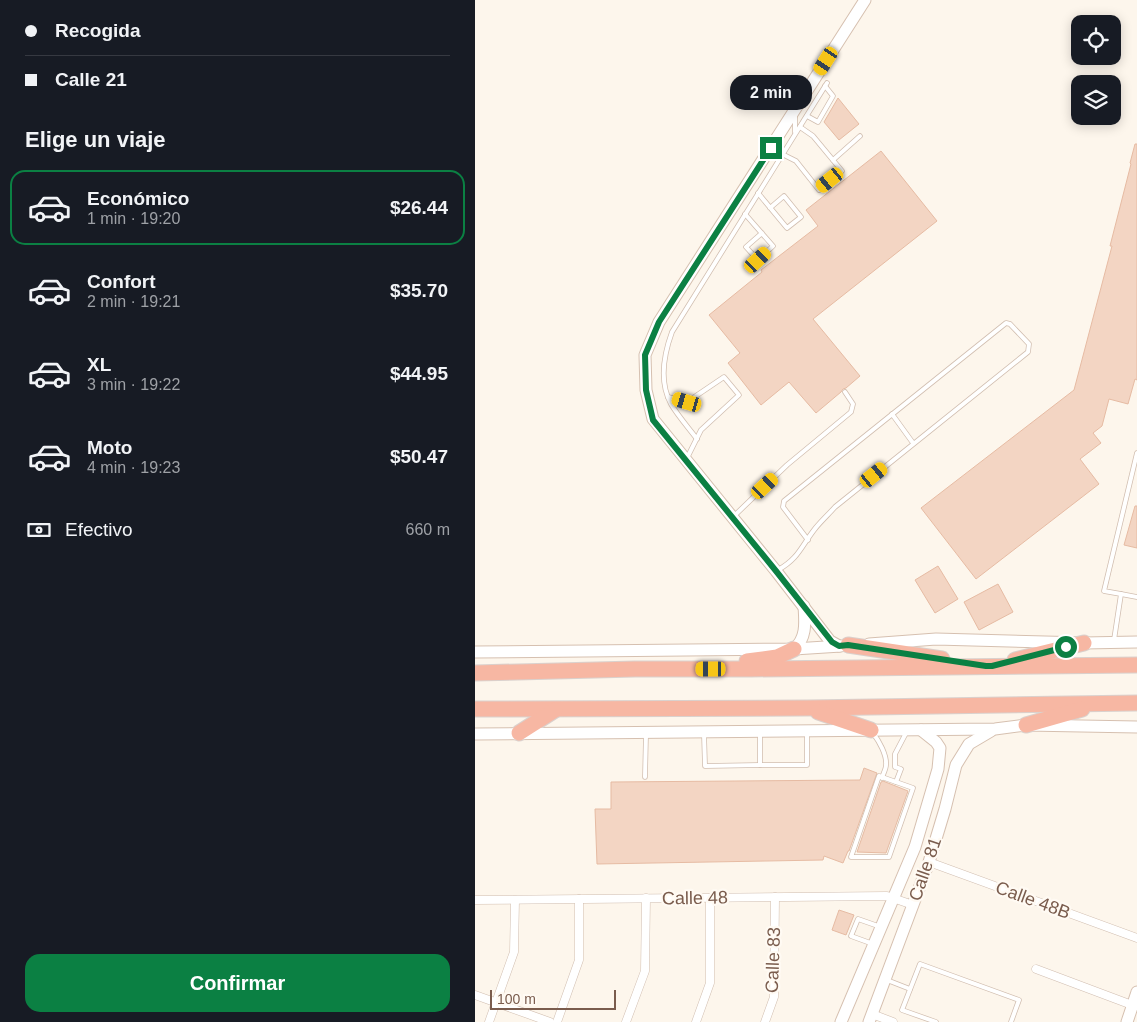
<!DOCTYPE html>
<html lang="es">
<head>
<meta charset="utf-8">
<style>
  body { margin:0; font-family:Helvetica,sans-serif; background:#20242c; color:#f1f3f6; height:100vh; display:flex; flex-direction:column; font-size:19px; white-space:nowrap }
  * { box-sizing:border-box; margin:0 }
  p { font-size:16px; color:#9ea1a6 }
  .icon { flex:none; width:28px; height:28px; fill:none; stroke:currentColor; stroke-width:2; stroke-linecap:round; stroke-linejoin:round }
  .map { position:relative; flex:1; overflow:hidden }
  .details { display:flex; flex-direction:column; background:#171b24; width:475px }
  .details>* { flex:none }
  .guide { display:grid; align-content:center; height:110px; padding:0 25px; background:#171b24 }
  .tools { position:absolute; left:596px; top:15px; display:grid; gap:10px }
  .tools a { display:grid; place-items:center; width:50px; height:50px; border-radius:10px; background:#171b24; box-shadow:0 2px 12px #0003; font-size:25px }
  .scale { position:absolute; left:15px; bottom:12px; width:126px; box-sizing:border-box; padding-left:5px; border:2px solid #7a5c4d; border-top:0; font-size:14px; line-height:18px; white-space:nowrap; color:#7a5c4d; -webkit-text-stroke:4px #fffaf3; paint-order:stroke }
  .end { position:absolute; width:22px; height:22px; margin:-11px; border:6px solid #0b8043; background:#fff; box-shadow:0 0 0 2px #fff }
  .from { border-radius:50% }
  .bubble { position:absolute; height:35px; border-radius:15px; background:#171b24; box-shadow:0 2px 12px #0003; font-size:16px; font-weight:800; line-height:35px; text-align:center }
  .car { position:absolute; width:15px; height:30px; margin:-15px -8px; border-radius:6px; box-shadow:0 0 4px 1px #0007; background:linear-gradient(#f5c518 24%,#345 0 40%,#f5c518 0 76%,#345 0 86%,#f5c518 0) }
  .guide b { display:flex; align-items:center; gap:18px; height:48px; font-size:19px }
  .guide b+b { border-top:1px solid #363941 }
  .guide i { width:12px; height:12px; background:#f1f3f6 }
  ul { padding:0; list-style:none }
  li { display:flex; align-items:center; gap:15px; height:75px; margin:0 10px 8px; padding:0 15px; border:2px solid transparent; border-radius:15px }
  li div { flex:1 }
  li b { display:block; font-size:19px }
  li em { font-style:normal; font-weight:800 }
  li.active { border-color:#0b8043 }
  li>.icon { width:45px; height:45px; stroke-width:1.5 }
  h2 { padding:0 25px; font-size:22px; line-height:60px }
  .pay { display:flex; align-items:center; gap:12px; height:55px; padding:0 25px; font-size:19px }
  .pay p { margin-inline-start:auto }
  .cta { display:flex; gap:10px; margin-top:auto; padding:10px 25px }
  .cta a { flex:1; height:58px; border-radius:15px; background:#0b8043; color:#fff; font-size:20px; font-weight:800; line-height:58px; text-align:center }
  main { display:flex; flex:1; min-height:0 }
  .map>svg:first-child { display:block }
  .building { fill:#f3d5c3; stroke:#e6bba3 }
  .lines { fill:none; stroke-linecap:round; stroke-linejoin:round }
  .lane-casing { stroke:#d1beb0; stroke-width:5.5 }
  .street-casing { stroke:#d1beb0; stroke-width:9 }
  .secondary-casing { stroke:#d6c0b0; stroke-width:13 }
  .highway-casing { stroke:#dad1cd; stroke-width:17 }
  .lane { stroke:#fff; stroke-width:4 }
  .street { stroke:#fff; stroke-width:8 }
  .secondary { stroke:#fff; stroke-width:11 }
  .highway { stroke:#f7b7a3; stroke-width:15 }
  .route { stroke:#0b8043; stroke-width:6 }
  .labels { text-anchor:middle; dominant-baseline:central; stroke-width:4.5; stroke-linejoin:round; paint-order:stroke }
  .street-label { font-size:18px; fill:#7a5c4d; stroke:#fffaf3 }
</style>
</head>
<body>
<main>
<section class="details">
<div class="guide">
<b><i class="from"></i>Recogida</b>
<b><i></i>Calle 21</b>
</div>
<h2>Elige un viaje</h2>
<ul>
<li class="active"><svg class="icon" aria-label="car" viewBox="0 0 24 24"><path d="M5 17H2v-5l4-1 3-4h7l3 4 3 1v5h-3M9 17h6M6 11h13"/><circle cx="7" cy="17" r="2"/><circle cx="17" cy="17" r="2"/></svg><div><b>Económico</b><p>1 min · 19:20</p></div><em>$26.44</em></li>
<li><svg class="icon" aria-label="car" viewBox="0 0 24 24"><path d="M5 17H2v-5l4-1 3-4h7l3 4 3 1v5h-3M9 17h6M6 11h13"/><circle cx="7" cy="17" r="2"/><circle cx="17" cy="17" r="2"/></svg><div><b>Confort</b><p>2 min · 19:21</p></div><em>$35.70</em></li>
<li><svg class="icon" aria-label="car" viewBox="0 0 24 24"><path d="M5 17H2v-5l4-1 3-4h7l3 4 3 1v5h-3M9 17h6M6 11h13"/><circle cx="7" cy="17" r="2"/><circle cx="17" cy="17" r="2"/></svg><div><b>XL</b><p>3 min · 19:22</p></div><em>$44.95</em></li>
<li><svg class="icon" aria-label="car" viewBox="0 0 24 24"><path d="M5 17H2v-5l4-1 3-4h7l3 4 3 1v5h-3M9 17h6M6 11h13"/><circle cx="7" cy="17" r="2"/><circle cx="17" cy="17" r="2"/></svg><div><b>Moto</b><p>4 min · 19:23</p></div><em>$50.47</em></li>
</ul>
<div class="pay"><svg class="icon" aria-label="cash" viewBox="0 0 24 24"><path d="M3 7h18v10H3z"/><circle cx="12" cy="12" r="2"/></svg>Efectivo<p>660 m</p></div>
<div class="cta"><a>Confirmar</a></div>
</section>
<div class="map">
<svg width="662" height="1022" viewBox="0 0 662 1022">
  <rect width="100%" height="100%" fill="#fdf6ec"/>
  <g class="building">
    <path d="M363,98L384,124L364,140L349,122Z"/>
    <path d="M660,144H662V380L660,379L653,404L634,399L627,426L618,433L626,443L605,459L624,484L501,579L446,508L599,390L637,246H635L656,164L655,163Z"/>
    <path d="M406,151L462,221L338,319L385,376L371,388L368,389L366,392L341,413L314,382L286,405L253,363L265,353L234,315L287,272L286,270L343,226L331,210Z"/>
    <path d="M660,506H662V548L649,545Z"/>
    <path d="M463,566L483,599L460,613L440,580Z"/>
    <path d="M523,584L538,612L504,630L489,602Z"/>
    <path d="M389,768L402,773L374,851H373L368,863L349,856L348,860L122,864L120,809H136V782L385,780Z"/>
    <path d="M408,781L433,791L411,853L382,852L406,782Z"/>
    <path d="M364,910L379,915L371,935L357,930Z"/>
  </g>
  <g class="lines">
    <defs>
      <g id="lane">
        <path d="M332,116L343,122L358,96L350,86"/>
        <path d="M320,117V132"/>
        <path d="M307,154L321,161L344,190L367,171L338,136L325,127"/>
        <path d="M358,160L385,136"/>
        <path d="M283,193L312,228L326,217L309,196L295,208"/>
        <path d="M270,214L298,246L283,260L271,247L287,233"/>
        <path d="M193,397L212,402L249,377L264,395L226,430L212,458"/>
        <path d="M417,414L438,443"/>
        <path d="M222,439C213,427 203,416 196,404C184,382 189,354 197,332L352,83"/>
        <path d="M259,516L312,465L376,412L378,404L370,392"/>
        <path d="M303,570C323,559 326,547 339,530C345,522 353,515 360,507L553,352L554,344L535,324L531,323L309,501L308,507L333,540"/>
        <path d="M646,594L662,597"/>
        <path d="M639,640L646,594L629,591L662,453"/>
        <path d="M285,733V765H332V734"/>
        <path d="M398,733C404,741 412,755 411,765C411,769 408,774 407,778"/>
        <path d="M229,734L230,766L285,765"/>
        <path d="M404,776L438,788L414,857H376Z"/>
        <path d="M170,777L171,734"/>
        <path d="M421,782L426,769L420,767V754L431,733"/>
        <path d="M398,944L376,936L383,919L403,926"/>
        <path d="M412,980L435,989"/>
        <path d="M461,1022L427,1010L445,964L544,1000L536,1022"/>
      </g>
      <g id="street">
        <path d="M454,862L662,938"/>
        <path d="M0,900L412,896L438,905"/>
        <path d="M561,969L657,1005"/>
        <path d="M0,995L75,1022"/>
        <path d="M397,1014L418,1022"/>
        <path d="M14,1022L39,952L40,900"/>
        <path d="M82,1022L104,960V899"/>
        <path d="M151,1022L170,971L171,898"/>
        <path d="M221,1022L235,983V898"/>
        <path d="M290,1022L299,997L300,897"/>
      </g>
      <g id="secondary">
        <path d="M394,644L461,639L609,643L662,642"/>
        <path d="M364,646L355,641L301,571L178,419L171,390L170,355L184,322L390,0"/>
        <path d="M319,649C332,638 330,622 329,606"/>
        <path d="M0,652L319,649L366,646"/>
        <path d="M0,734L520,729L551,725L662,727"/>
        <path d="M366,1022L440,847L463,769L465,748L461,742L446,730"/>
        <path d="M394,1022L454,862L470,809L481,765L494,744L516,731"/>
        <path d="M652,1022L662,992"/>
      </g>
      <g id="highway">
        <path d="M373,645L467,659"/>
        <path d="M540,660L609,643"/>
        <path d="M272,661L302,657L319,649"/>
        <path d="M0,673L160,669H276L662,665"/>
        <path d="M0,709L332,708L662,703"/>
        <path d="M343,712L396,730"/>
        <path d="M551,725L607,709"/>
        <path d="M44,733L80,710"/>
      </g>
    </defs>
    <use href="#lane" class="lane-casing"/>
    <use href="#street" class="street-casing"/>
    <use href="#secondary" class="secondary-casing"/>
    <use href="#highway" class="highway-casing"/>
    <use href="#lane" class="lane"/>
    <use href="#street" class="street"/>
    <use href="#secondary" class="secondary"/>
    <use href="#highway" class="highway"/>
  </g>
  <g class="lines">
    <path class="route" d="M296,148L184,322L170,355L171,390L178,420L301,571L357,642L364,646L373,645L511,666H517L591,647"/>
  </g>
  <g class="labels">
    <g class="street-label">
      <text transform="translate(450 869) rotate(-71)">Calle 81</text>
      <text transform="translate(220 898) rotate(-1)">Calle 48</text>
      <text transform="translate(558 900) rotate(20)">Calle 48B</text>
      <text transform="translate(298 960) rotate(-88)">Calle 83</text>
    </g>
  </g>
</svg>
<div class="tools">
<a><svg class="icon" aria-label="locate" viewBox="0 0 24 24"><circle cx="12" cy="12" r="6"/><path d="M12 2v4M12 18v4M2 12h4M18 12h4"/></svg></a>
<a><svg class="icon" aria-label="layers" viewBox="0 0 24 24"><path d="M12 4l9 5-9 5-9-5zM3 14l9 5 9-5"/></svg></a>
</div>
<div class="scale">100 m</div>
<i class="end from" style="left:591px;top:647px"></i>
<i class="end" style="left:296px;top:148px"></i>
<div class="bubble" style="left:255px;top:75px;width:82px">2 min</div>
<i class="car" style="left:351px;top:61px;rotate:213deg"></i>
<i class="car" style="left:355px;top:180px;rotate:231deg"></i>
<i class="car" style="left:283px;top:260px;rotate:47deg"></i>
<i class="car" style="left:212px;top:402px;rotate:286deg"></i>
<i class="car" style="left:399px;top:475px;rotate:51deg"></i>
<i class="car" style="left:290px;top:486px;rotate:47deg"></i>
<i class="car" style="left:236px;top:669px;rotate:270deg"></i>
</div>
</main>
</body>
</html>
